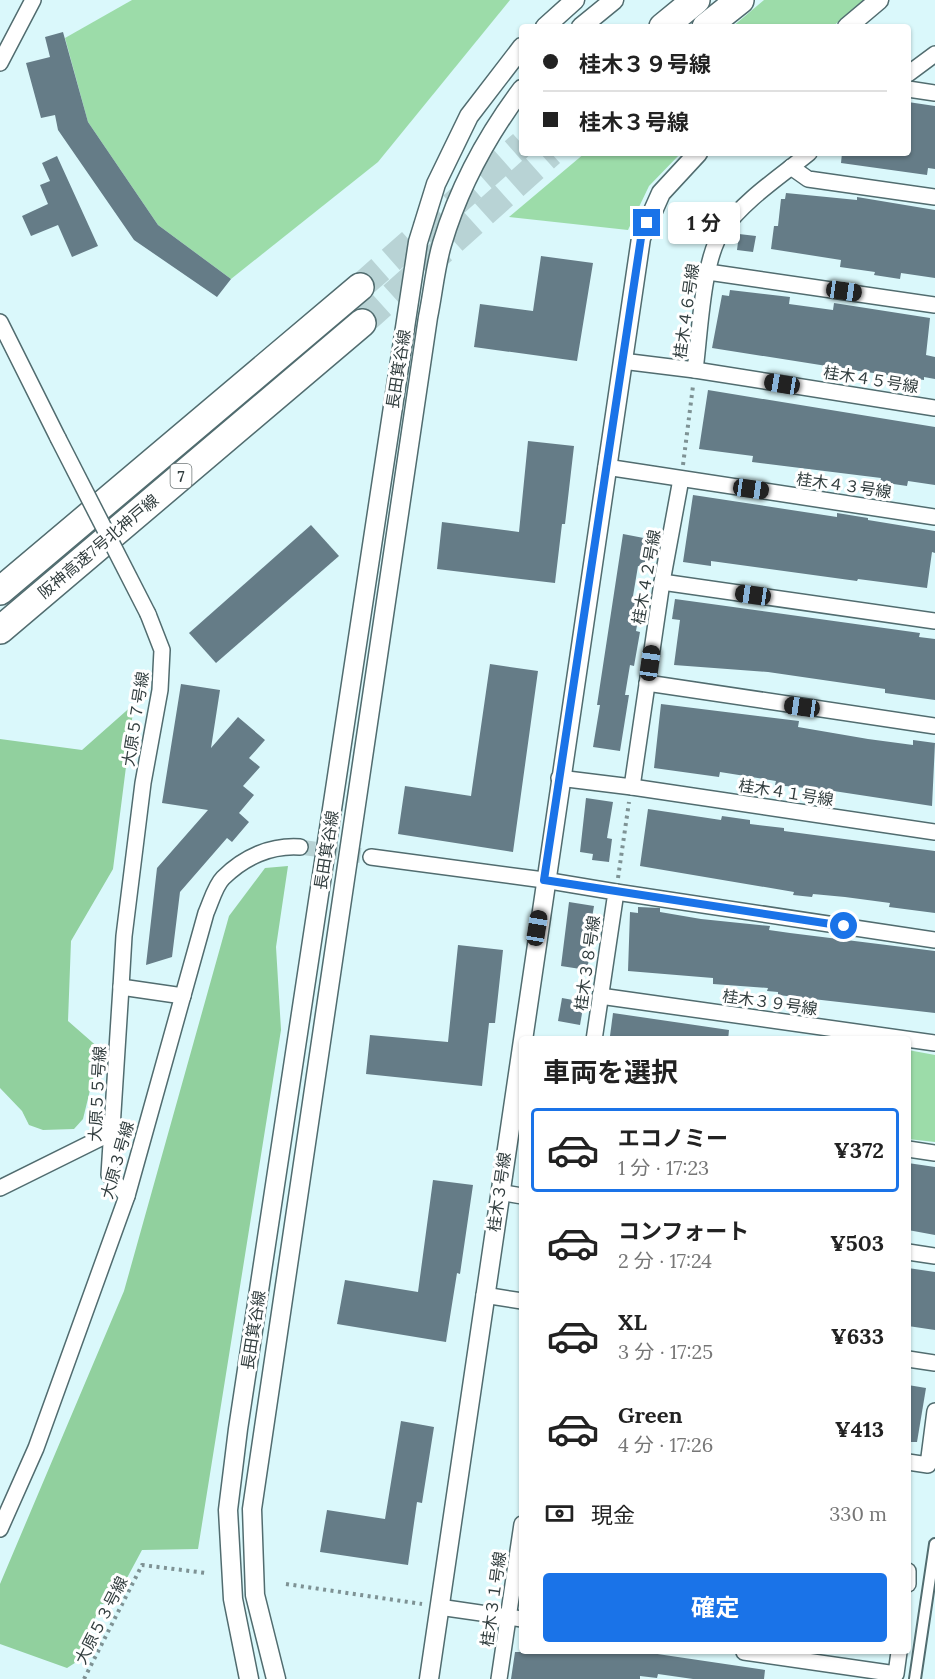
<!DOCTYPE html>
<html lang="ja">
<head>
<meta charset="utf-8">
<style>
  body { margin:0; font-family:Lora,"Noto Sans JP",serif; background:#f2f2f2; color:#222; height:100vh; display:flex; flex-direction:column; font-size:22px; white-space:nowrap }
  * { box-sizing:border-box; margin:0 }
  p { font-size:20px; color:#767676 }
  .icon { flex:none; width:33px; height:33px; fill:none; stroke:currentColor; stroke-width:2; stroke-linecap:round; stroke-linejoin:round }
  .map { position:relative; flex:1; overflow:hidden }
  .sheet { position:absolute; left:519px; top:1036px; width:392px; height:618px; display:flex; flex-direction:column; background:#fff; border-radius:6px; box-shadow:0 2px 4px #0004 }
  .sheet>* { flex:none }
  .hud { position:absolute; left:519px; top:24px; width:392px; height:132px; border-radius:6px; box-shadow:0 2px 4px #0004; display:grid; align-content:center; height:132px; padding:0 24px; background:#fff }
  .end { position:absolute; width:27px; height:27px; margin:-14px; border:8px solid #1a73e8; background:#fff; box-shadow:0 0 0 3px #fff }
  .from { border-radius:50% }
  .bubble { position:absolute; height:42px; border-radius:6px; background:#fff; box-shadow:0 2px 4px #0004; font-size:20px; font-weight:700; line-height:42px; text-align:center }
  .car { position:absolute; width:18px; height:36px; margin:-18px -9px; border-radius:8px; box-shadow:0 0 4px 2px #0007; background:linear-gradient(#222 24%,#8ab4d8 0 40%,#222 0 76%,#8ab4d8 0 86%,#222 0) }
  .hud b { display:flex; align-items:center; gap:21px; height:57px; font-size:22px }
  .hud b+b { border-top:2px solid #e0e0e0 }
  .hud i { width:15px; height:15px; background:#222 }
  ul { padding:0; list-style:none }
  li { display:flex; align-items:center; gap:18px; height:84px; margin:0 12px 9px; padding:0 12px; border:3px solid transparent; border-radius:6px }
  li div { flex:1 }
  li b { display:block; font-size:22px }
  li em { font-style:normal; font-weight:700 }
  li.active { border-color:#1a73e8 }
  li>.icon { width:54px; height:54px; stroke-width:1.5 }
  h2 { padding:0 24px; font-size:27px; line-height:72px }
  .pay { display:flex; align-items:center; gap:15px; height:66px; padding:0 24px; font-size:22px }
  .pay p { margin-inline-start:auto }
  .button { display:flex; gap:12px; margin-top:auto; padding:12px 24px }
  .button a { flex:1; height:69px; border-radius:6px; background:#1a73e8; color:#fff; font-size:24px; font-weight:700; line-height:69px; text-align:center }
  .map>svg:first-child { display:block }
  .green { fill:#9cdca9 }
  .forest { fill:#91d09e }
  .building { fill:#657c87 }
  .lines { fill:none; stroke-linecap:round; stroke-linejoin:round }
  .minor-tunnel { stroke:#b8d3d5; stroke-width:15; stroke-dasharray:15 8; stroke-linecap:butt }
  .motorway-tunnel { stroke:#b8d3d5; stroke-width:27; stroke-dasharray:27 14; stroke-linecap:butt }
  .pedestrian-casing { stroke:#516c6f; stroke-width:14 }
  .minor-casing { stroke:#516c6f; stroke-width:18 }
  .tertiary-casing { stroke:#516c6f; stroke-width:21 }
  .motorway-casing { stroke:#516c6f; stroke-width:30 }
  .path { stroke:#7e9294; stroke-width:4; stroke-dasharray:3 4.5; stroke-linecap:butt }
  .pedestrian { stroke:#fff; stroke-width:10 }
  .minor { stroke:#fff; stroke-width:15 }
  .tertiary { stroke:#fff; stroke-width:18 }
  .motorway { stroke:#fff; stroke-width:27 }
  .minor-bridge-casing { stroke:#516c6f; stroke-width:18; stroke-linecap:butt }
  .minor-bridge { stroke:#fff; stroke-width:15 }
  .route { stroke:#1a73e8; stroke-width:8 }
  .labels { text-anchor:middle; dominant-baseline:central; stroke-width:6; stroke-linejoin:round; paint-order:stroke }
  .shield { fill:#fff; stroke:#707879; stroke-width:1.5 }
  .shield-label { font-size:15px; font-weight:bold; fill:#323e3f }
  .street-label { font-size:16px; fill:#323e3f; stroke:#fff }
</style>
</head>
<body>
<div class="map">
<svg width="935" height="1679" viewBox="0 0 935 1679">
  <rect width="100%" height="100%" fill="#daf8fb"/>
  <g class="green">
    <path d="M132,0H510L378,162L231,279L158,225L88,122L65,38Z"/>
    <path d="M764,0H865L832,27H732Z"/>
    <path d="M585,153H681L649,186L628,230L509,217Z"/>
    <path d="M908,1050L935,1055V1142L908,1139Z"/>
  </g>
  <g class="forest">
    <path d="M134,704L113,869L71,941L68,1021L100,1049L83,1119L74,1129L43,1130L29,1125L22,1111L0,1088V739L82,750Z"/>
    <path d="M288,866L276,947L281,1030L198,1549L142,1550L113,1604H100L81,1659L67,1668L0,1644V1584L124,1291L229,916L265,868Z"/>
  </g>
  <g class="building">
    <path d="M63,32L88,122L158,225L231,279L217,297L134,240L58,130L55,115L41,118L26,63L50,57L45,37Z"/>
    <path d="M908,102L935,106V169L928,168L927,175L841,163L842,153H908Z"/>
    <path d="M57,156L98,246L72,257L58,225L31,236L22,216L48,204L40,185L50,181L42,163Z"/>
    <path d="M786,193L857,200V197L935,210V278L901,273L900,279L874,275L875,272L840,267L841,260L771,249L774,226H778L781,199H785Z"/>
    <path d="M739,234L756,236L753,252L737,250Z"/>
    <path d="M541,256L593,263L577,361L474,347L480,304L533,311Z"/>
    <path d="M730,290L790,297L789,304L833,310L834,303L930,318L926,355L935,357V379L924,377V380L852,370L712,348L722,295L729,296Z"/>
    <path d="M708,390L935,427V485L908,481L907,486L880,482L881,478L752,462L753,456L699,449Z"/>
    <path d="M528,441L574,446L565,524H562L555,583L437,569L442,522L519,532Z"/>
    <path d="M693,495L837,517V513L868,518V520L935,531V553L932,552L927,588L858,579L857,581L711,561V566L683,562Z"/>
    <path d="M311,525L339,556L216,663L189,633Z"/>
    <path d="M623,534L649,539L644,567L638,566L633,596L642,597L636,631L640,632L634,666L630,665L625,695H629L620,751L593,747L600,705H597Z"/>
    <path d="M675,599L920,633L919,637L935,639V700L885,693V689L768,672L674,665L680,620L672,619Z"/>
    <path d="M490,664L538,671L513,852L398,834L405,786L471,796Z"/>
    <path d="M181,684L220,690L211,748L238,717L265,740L249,758L260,767L243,786L254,795L239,813L249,822L232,842L227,838L180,892L172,957L146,965L157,868L208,810L162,803Z"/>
    <path d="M661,704L799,721L798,727L868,739L913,745V740L935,743L932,806L827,790L775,785L776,781L720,772L719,777L654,768Z"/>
    <path d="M586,798L613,802L607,838L612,839L609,862L592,860L593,854L580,852Z"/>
    <path d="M648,809L721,820L722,816L750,820V824L784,828V831L935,851V913L889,907L890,903L845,897L813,894L812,897L793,895L794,892L640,866Z"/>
    <path d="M569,902L594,906L587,947L591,948L587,970L561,966Z"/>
    <path d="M638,907L660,908V912L701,919L770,926L769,930L790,933L935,951V1013L778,995V992L767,991L768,988L713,984V978L628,971L630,912L638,913Z"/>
    <path d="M458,945L503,950L495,1023H489L482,1086L366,1074L370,1035L448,1042Z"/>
    <path d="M562,998L584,1002L580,1025L558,1021Z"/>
    <path d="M613,1013L729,1030L728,1040H632L610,1036Z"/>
    <path d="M908,1163L935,1167V1235L908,1230Z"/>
    <path d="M433,1180L473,1185L460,1274L457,1273L446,1342L337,1324L345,1280L418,1292Z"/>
    <path d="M908,1268L935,1272V1330L908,1326Z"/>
    <path d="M908,1385L926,1388L917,1442H908Z"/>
    <path d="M401,1421L434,1427L422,1503L417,1502L408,1565L320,1552L327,1510L385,1519Z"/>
    <path d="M515,1652H644L765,1670L764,1679H693L658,1674L657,1678L640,1676V1679H511Z"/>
  </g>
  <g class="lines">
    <path class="minor-tunnel" d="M300,847L371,857"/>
    <g class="motorway-tunnel">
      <path d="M360,287L522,144"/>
      <path d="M362,323L551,153"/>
    </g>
    <defs>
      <path id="pedestrian" d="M915,1679L935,1544"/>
      <g id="minor">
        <path d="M0,63L33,0"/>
        <path d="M908,74L935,54"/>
        <path d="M908,89L935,93"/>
        <path d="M791,167L808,179L935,197"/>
        <path d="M708,272L935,305"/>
        <path d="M0,322L58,438"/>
        <path d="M622,361L695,370C700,334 702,259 723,230C744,200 781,176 809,153"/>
        <path d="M695,370L935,408"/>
        <path d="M606,467L935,517"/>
        <path d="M662,582L935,621"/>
        <path d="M148,614L162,650L160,690L143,783L124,936L121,987L183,996"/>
        <path d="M647,683L935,726"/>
        <path d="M559,778L632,787L662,582L681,479"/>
        <path d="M632,787L935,832"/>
        <path d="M371,857L544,880L616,892L594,1040"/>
        <path d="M616,892L935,940"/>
        <path d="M121,987L109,1175L127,1196"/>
        <path d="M600,996L935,1043"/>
        <path d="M908,1149L935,1153"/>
        <path d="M0,1188L113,1132"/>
        <path d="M499,1192L522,1196"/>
        <path d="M908,1252L935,1256"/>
        <path d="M484,1295L522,1301"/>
        <path d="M908,1359L935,1363"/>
        <path d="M908,1462L928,1465L935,1411"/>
        <path d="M0,1529L36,1448L127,1196L206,913C211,902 215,886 223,878C244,857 271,845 300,847"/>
        <path d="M908,1571V1584"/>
        <path d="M439,1607L522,1619"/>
        <path d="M744,1652L896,1674L899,1652"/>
        <path d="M499,1679L522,1524"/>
      </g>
      <g id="tertiary">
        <path d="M545,27L575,0"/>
        <path d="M581,27L614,0"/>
        <path d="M847,27L879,0"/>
        <path d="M249,1679L233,1599L228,1510L238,1429L418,242L436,184L469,116L522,47"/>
        <path d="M276,1679L255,1595L252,1509L428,317C433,293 435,268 442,244C459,187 486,137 522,89"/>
        <path d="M429,1679L641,238L661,193L698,153"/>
      </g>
      <g id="motorway">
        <path d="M663,27L696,0"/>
        <path d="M706,27L740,0"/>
        <path d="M0,591L360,287"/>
        <path d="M0,630L362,323"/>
      </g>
    </defs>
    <use href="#pedestrian" class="pedestrian-casing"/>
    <use href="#minor" class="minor-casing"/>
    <use href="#tertiary" class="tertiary-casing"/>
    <use href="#motorway" class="motorway-casing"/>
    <g class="path">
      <path d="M683,465L693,386"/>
      <path d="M618,878L629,802"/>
      <path d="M286,1584L422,1604"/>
      <path d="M84,1679L142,1565L206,1573"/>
    </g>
    <use href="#pedestrian" class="pedestrian"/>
    <use href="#minor" class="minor"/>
    <use href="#tertiary" class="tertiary"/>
    <use href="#motorway" class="motorway"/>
    <defs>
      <path id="minor-bridge" d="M58,438L148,614"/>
    </defs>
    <use href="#minor-bridge" class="minor-bridge-casing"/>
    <use href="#minor-bridge" class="minor-bridge"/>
  </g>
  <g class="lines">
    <path class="route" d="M647,223L641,238L544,880L844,926"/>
  </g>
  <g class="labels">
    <rect class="shield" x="170.5" y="464" width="21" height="24" rx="4.5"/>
    <g class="shield-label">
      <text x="181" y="476">7</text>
    </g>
    <g class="street-label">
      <text transform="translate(686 311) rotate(-82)">桂木４６号線</text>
      <text transform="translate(398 369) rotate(-81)">長田箕谷線</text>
      <text transform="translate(871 379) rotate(9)">桂木４５号線</text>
      <text transform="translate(844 485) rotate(8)">桂木４３号線</text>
      <text transform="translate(98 546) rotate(-40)">阪神高速7号北神戸線</text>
      <text transform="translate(646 577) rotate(-80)">桂木４２号線</text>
      <text transform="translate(135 719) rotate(-81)">大原５７号線</text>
      <text transform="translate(786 792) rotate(9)">桂木４１号線</text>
      <text transform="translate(326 850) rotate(-81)">長田箕谷線</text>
      <text transform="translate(587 963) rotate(-82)">桂木３８号線</text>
      <text transform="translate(770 1002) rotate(8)">桂木３９号線</text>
      <text transform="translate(97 1094) rotate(-87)">大原５５号線</text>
      <text transform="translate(117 1160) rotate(-74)">大原３号線</text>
      <text transform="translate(499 1192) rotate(-82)">桂木３号線</text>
      <text transform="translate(253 1330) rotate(-81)">長田箕谷線</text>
      <text transform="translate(493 1599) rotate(-82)">桂木３１号線</text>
      <text transform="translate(101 1620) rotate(-63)">大原５３号線</text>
    </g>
  </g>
</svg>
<i class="end from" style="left:844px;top:926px"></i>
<i class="end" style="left:647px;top:223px"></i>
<div class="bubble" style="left:668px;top:202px;width:72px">1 分</div>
<i class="car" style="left:844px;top:291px;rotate:98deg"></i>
<i class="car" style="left:782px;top:384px;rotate:279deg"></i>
<i class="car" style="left:751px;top:489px;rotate:98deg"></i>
<i class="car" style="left:753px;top:595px;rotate:278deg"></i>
<i class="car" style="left:650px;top:663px;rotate:8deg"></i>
<i class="car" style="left:802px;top:707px;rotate:278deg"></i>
<i class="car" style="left:537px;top:928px;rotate:9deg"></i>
<div class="hud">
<b><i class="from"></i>桂木３９号線</b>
<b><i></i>桂木３号線</b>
</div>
<section class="sheet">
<h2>車両を選択</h2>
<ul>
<li class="active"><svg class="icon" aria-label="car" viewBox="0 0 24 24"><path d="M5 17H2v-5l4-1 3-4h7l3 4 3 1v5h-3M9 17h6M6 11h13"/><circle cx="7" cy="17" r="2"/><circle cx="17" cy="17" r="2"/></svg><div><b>エコノミー</b><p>1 分 · 17:23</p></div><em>¥372</em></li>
<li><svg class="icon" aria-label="car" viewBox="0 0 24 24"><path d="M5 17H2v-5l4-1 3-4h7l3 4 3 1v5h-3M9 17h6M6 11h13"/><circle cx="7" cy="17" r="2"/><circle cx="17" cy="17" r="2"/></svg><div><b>コンフォート</b><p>2 分 · 17:24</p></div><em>¥503</em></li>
<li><svg class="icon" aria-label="car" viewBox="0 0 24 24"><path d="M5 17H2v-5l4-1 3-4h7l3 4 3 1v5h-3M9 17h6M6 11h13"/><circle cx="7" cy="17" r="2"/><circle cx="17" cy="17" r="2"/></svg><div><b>XL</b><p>3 分 · 17:25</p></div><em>¥633</em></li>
<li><svg class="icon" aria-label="car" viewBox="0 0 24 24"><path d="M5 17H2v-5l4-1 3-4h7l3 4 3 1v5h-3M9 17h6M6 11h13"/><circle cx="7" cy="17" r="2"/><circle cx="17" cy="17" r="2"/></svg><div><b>Green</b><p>4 分 · 17:26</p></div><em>¥413</em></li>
</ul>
<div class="pay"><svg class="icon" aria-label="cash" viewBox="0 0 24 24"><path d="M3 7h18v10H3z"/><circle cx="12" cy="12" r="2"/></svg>現金<p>330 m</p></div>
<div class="button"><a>確定</a></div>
</section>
</div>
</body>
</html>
